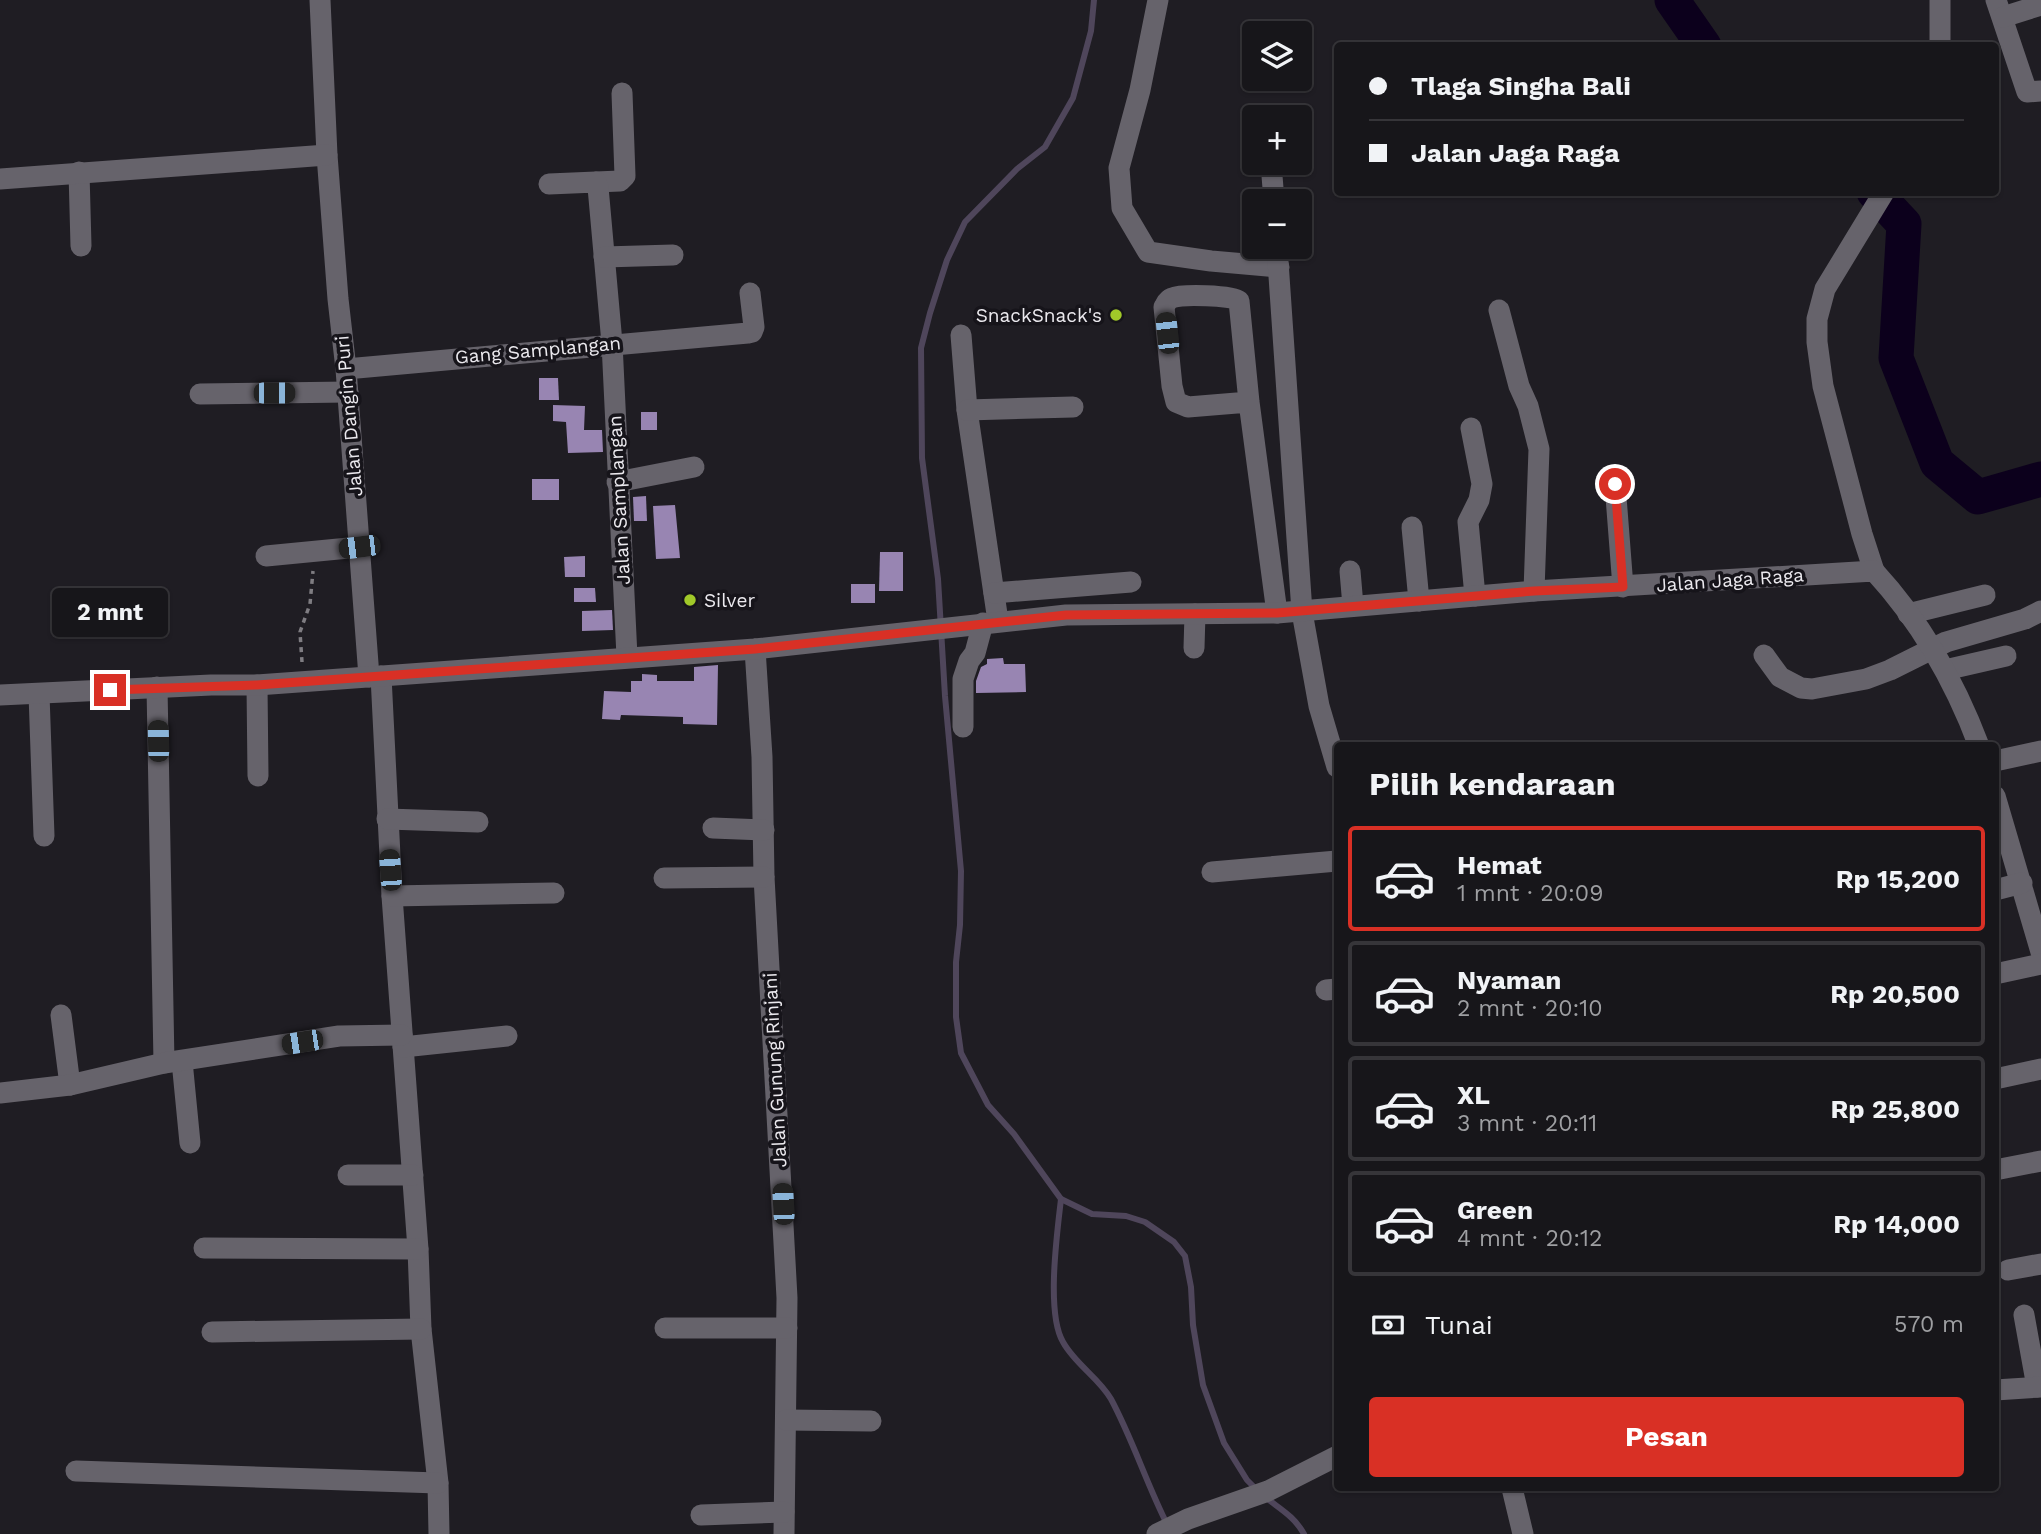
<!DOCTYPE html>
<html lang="id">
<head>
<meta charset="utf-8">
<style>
  body { margin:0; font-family:"Work Sans",sans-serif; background:#242327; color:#f1f3f6; height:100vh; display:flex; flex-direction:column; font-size:26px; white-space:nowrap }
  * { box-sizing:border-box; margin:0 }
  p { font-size:23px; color:#9e9fa2 }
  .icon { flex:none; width:38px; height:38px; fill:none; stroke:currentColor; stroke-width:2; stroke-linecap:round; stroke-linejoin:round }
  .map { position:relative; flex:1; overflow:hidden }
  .side { position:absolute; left:1334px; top:742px; width:665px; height:749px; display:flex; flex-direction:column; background:#17161a; border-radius:7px; box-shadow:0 2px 5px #0004,0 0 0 2px #363539 }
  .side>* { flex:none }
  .top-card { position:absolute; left:1334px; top:42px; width:665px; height:154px; border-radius:7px; box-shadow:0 2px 5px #0004,0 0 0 2px #363539; display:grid; align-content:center; height:154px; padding:0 35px; background:#17161a }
  .buttons { position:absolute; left:1242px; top:21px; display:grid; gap:14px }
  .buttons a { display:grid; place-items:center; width:70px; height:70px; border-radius:7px; background:#17161a; box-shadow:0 2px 5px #0004,0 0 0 2px #363539; font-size:35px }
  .end { position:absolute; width:32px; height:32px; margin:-16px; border:9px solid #d93025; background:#fff; box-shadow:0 0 0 4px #fff }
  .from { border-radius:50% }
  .bubble { position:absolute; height:49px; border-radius:7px; background:#17161a; box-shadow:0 2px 5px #0004,0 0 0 2px #363539; font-size:23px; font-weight:700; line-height:49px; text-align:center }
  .car { position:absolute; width:21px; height:42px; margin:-21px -10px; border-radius:9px; box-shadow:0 0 5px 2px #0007; background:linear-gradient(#222 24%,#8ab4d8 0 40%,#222 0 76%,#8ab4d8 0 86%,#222 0) }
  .top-card b { display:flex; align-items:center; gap:24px; height:66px; font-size:26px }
  .top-card b+b { border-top:2px solid #363539 }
  .top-card i { width:18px; height:18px; background:#f1f3f6 }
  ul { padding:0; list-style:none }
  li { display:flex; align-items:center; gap:21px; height:105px; margin:0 14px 10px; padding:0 21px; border:4px solid #363539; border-radius:7px }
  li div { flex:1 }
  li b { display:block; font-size:26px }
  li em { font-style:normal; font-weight:700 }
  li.on { border-color:#d93025 }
  li>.icon { width:63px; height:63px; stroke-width:1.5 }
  h2 { padding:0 35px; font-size:32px; line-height:84px }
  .pay { display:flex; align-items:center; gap:18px; height:77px; padding:0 35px; font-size:26px }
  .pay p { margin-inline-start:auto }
  .action { display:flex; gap:14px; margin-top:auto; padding:14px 35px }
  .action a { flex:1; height:80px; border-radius:7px; background:#d93025; color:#fff; font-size:28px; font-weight:700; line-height:80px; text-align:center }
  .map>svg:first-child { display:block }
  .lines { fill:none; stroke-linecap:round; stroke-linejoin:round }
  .stream { stroke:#4f465b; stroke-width:6 }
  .river { stroke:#0c001c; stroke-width:35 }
  .building { fill:#9885b2 }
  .path { stroke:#7f7d82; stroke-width:3.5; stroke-dasharray:5 5; stroke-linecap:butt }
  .minor { stroke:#66636b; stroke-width:21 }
  .route { stroke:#d93025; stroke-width:9 }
  .poi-dot { fill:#a1c929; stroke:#16141a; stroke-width:2.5 }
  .labels { text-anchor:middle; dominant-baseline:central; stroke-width:7; stroke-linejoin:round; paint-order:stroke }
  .poi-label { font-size:19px; fill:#ebe9ee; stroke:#16141a; text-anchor:end }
  .street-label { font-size:19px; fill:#ebe9ee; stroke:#16141a }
</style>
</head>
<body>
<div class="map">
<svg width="2041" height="1534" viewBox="0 0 2041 1534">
  <rect width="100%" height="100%" fill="#1f1d23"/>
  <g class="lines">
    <g class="stream">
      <path d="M1094,0L1091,31L1073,98L1045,147L1017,169L965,222L947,260L930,313L921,348L922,458L938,579L945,696L961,871L960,925L956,962V1017L961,1053L988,1105L1014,1134L1061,1199L1092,1214L1126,1216L1145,1222L1174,1242L1185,1256L1191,1287L1193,1325L1203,1385L1224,1443L1247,1480L1257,1490"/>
      <path d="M1061,1199C1057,1234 1046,1313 1063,1342C1075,1364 1099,1378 1111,1399C1133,1440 1147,1485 1168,1526"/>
      <path d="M1265,1497C1280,1509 1294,1516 1304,1534"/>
    </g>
    <g class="river">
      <path d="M1672,0L1704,46"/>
      <path d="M1874,192L1904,224L1896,358L1937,463L1978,497L2041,479"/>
    </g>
  </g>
  <g class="building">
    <path d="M539,378H558L559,400H539Z"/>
    <path d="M553,405L585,406L584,430H602L603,452L568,453L566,422L553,421Z"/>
    <rect x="641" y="412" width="16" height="18"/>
    <rect x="532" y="479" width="27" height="21"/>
    <path d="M646,496L647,521H634L633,497Z"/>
    <path d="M675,505L680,558L656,559L653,506Z"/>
    <path d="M880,552H903V591H879Z"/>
    <path d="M585,556V577H565L564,557Z"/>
    <rect x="851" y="584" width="24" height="19"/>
    <path d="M574,588H595L596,602H574Z"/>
    <path d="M612,610L613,630L582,631V611Z"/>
    <path d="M1003,658L1004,664H1025L1026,692L976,693V681L981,667L987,664V659Z"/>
    <path d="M718,665L717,725L683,724V717L621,715L620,720L602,719L604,691L631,692V681H642V674L657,675V681H694V667Z"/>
  </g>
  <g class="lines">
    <path class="path" d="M302,662L300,632L310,604L313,571"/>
    <g class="minor">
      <path d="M320,0L327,155L338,299L346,369L369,677"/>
      <path d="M1158,0L1140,90L1119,168L1122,208L1148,252L1211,261L1279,267"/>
      <path d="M1996,0L2027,92L2041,91"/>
      <path d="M2003,17L2041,5"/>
      <path d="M1940,46V0"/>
      <path d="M1271,163L1274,201"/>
      <path d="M79,172L81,246"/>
      <path d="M0,179L327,155"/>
      <path d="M596,182L620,181L625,176L622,93"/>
      <path d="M549,184L596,182L598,187L612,343L627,657"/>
      <path d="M1277,247L1302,612L1319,706L1337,767"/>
      <path d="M604,257L673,255"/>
      <path d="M1499,310L1519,386L1528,406L1539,449L1534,591"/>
      <path d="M961,335L967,410L998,621"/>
      <path d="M346,369L748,333L752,332L754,327L750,293"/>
      <path d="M200,394L348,392"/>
      <path d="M1249,402L1188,407L1176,402L1172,386L1164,307C1167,302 1167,300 1172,298C1181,294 1232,295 1239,301L1249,402L1277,613"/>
      <path d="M967,410L1073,407"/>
      <path d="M1471,428L1482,484L1479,500L1468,522L1475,596"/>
      <path d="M617,482L694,467"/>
      <path d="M1615,484L1623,587"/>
      <path d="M1412,527L1419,601"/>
      <path d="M266,556L359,547"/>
      <path d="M1350,571L1353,606"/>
      <path d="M1874,571L1862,534L1823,386L1817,342V319L1825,289L1884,192"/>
      <path d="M994,593L1131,582"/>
      <path d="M1908,614L1985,595"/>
      <path d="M1194,648L1195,614"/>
      <path d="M755,649L762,757L764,877L787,1298L784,1534"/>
      <path d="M1764,655L1780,677L1801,688L1812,689L1866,679L1890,670L1946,642L2025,619L2041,611"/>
      <path d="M1945,670L2006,656"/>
      <path d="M381,676L392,896L418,1249L421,1329L438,1483L439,1534"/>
      <path d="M257,685L258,776"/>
      <path d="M157,687L164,1063"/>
      <path d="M39,694L44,836"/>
      <path d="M0,695L211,685H257L755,649L1066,615L1277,613L1534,591L1874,571C1920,621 1955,682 1979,746"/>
      <path d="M963,727V679L969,661L975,653L983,623"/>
      <path d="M1995,761L2041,751"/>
      <path d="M1995,796L2041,952"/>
      <path d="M387,819L478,822"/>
      <path d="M713,828L764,830"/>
      <path d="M1212,872L1337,861"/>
      <path d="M664,878L764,877"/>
      <path d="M1995,890L2022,883"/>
      <path d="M392,896L554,893"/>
      <path d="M1995,974L2041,964"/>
      <path d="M1326,990L1337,989"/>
      <path d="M61,1015L70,1085"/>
      <path d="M403,1047L507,1036"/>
      <path d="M182,1061L190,1143"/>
      <path d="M1995,1079L2041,1069"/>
      <path d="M0,1093L70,1085L164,1063L339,1036L402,1035"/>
      <path d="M1995,1170L2041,1161"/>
      <path d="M348,1175H413"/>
      <path d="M204,1248L418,1249"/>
      <path d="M2008,1270L2041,1264"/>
      <path d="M2024,1315L2037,1387"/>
      <path d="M665,1328H787"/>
      <path d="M212,1332L421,1329"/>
      <path d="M1995,1390L2041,1387"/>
      <path d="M786,1420L871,1421"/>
      <path d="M76,1471L438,1483"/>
      <path d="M1512,1488L1523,1534"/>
      <path d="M701,1515L784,1512"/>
      <path d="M1157,1534L1188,1519L1268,1491L1337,1456"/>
    </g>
  </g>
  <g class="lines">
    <path class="route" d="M110,690L257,685L755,649L1066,615L1277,613L1534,591L1623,587L1615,484"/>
  </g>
  <g class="poi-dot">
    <circle cx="1116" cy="315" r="7"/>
    <circle cx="690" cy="600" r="7"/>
  </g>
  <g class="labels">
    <g class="poi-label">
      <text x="1102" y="315">SnackSnack's</text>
      <text x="704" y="600" text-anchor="start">Silver</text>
    </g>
    <g class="street-label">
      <text transform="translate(538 350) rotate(-5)">Gang Samplangan</text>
      <text transform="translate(349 416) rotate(-95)">Jalan Dangin Puri</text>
      <text transform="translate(619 500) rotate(-93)">Jalan Samplangan</text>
      <text transform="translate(1730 580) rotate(-4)">Jalan Jaga Raga</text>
      <text transform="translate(775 1070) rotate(-93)">Jalan Gunung Rinjani</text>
    </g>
  </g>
</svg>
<div class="buttons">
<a><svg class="icon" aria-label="layers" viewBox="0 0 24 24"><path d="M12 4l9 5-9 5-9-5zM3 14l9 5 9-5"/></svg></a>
<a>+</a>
<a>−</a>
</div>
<i class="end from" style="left:1615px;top:484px"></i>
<i class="end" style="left:110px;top:690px"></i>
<div class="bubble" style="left:52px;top:588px;width:116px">2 mnt</div>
<i class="car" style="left:1167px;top:333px;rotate:354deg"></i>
<i class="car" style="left:274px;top:393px;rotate:90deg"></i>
<i class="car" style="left:359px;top:547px;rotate:263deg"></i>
<i class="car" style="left:158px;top:741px;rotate:359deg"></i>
<i class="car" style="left:390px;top:870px;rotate:356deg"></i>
<i class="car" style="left:302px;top:1042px;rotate:261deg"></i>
<i class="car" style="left:783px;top:1204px;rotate:357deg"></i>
<div class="top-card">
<b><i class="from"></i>Tlaga Singha Bali</b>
<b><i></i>Jalan Jaga Raga</b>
</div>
<section class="side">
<h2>Pilih kendaraan</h2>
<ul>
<li class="on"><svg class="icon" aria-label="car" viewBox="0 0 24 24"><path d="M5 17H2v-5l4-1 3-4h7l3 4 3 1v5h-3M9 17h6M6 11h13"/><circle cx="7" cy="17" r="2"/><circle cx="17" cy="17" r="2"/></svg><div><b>Hemat</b><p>1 mnt · 20:09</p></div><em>Rp 15,200</em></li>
<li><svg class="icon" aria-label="car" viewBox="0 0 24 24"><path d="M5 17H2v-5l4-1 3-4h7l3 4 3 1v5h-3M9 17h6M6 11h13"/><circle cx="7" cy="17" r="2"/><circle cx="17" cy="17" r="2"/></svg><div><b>Nyaman</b><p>2 mnt · 20:10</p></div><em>Rp 20,500</em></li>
<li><svg class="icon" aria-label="car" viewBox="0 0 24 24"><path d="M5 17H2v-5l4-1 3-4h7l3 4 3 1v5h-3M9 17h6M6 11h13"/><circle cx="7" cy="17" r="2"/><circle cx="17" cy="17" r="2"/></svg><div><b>XL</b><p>3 mnt · 20:11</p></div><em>Rp 25,800</em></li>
<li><svg class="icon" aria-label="car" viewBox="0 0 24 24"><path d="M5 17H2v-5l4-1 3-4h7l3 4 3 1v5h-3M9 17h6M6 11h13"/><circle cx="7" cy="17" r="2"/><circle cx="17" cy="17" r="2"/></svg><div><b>Green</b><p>4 mnt · 20:12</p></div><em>Rp 14,000</em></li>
</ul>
<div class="pay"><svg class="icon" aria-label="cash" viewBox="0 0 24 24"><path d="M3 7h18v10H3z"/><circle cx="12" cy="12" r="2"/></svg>Tunai<p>570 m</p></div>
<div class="action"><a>Pesan</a></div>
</section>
</div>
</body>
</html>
